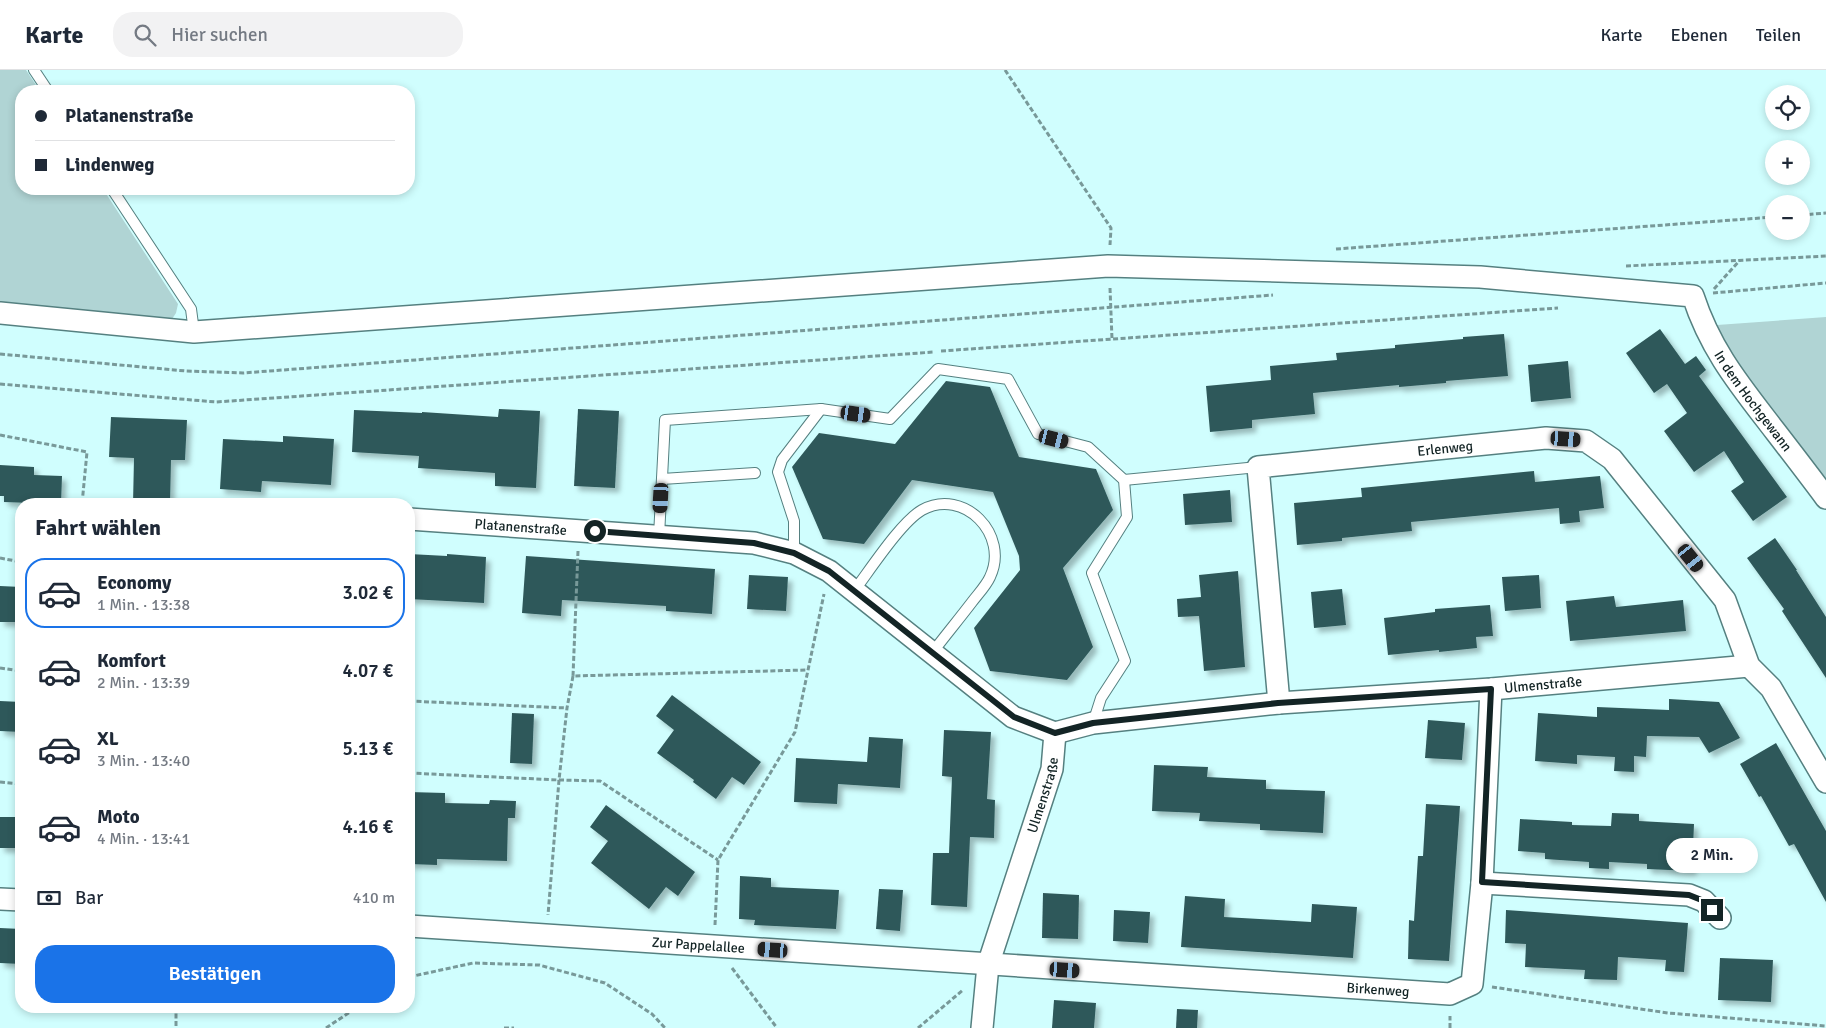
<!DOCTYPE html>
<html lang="de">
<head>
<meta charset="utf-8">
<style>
  body { margin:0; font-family:Signika,sans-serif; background:#f2f2f3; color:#1f2937; height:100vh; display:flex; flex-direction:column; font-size:19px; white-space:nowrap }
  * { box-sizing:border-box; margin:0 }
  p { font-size:16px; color:#747a83 }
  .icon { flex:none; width:28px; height:28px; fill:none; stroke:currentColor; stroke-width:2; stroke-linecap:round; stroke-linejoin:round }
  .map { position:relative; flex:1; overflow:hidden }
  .sheet { position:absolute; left:15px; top:428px; width:400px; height:515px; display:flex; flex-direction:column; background:#fff; border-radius:20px; box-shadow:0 2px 8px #0003 }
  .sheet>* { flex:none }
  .banner { position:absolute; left:15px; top:15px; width:400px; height:110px; border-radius:20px; box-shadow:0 2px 8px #0003; display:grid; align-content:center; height:110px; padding:0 20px; background:#fff }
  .fabs { position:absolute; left:1765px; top:15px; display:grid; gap:10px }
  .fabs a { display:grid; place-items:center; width:45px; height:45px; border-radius:50%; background:#fff; box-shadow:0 2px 8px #0003; font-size:25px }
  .end { position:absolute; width:22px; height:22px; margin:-11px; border:6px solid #132425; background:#fff; box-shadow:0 0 0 2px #fff }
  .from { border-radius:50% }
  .bubble { position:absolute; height:35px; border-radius:18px; background:#fff; box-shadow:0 2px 8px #0003; font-size:16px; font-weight:600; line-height:35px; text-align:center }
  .car { position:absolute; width:15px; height:30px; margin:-15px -8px; border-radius:6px; box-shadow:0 0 4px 1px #0007; background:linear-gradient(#222 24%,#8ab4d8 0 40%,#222 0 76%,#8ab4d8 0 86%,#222 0) }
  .banner b { display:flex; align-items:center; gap:18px; height:48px; font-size:19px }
  .banner b+b { border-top:1px solid #e0e1e3 }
  .banner i { width:12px; height:12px; background:#1f2937 }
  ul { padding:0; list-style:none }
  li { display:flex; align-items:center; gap:15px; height:70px; margin:0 10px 8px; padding:0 10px; border:2px solid transparent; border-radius:20px }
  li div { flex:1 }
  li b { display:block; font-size:19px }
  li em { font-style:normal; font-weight:600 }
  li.current { border-color:#1a73e8 }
  li>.icon { width:45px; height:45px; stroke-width:1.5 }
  h2 { padding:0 20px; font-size:22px; line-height:60px }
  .pay { display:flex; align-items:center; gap:12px; height:55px; padding:0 20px; font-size:19px }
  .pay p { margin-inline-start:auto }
  .action { display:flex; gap:10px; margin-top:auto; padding:10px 20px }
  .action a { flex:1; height:58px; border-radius:20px; background:#1a73e8; color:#fff; font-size:20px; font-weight:600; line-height:58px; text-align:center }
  header { display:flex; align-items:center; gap:30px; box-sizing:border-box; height:70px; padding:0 25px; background:#fff; border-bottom:1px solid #e0e1e3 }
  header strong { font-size:24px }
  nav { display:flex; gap:28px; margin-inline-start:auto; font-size:18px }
  .search { width:350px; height:45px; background:#f2f2f3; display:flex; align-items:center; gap:12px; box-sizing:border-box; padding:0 18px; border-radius:20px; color:#747a83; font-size:19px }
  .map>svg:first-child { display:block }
  .green { fill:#b0d4d4 }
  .building { fill:#2f595a; filter:url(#shadow) }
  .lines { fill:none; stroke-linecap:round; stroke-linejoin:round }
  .lane-casing { stroke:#558080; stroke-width:12 }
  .street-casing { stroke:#558080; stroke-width:24 }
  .path { stroke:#789999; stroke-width:3; stroke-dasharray:5 2.5; stroke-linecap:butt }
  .lane { stroke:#fff; stroke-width:10 }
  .street { stroke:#fff; stroke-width:21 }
  .route { stroke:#132425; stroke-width:6 }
  .labels { text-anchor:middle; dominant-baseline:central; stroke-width:5; stroke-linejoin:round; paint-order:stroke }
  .street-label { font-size:14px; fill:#132425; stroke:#fff }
</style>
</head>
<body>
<header>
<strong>Karte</strong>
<div class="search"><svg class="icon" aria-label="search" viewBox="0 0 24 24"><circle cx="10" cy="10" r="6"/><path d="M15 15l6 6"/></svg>Hier suchen</div>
<nav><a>Karte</a><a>Ebenen</a><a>Teilen</a></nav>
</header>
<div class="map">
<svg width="1826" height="958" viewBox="0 0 1826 958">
  <defs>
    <filter id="shadow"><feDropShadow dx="4.5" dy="4.5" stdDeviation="2.5" flood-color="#0004"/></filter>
  </defs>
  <rect width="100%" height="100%" fill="#d0fefe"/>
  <g class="green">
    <path d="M0,0H26L40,21H21V119H103L178,234L176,243L170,252L0,235Z"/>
    <path d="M1826,247V410L1724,277L1717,255Z"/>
  </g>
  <g class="building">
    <path d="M1660,259L1685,294L1696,286L1706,300L1699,306L1787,427L1753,451L1731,421L1744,412L1724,381L1694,402L1664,361L1687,343L1667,314L1654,323L1626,283Z"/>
    <path d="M1504,264L1508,306L1446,311V313L1399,317V315L1313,323L1315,344L1252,350V358L1210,362L1206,316L1271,310L1270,296L1337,290L1336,283L1395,278V275L1463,269V267Z"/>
    <path d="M1568,291L1571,328L1531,332L1528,295Z"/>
    <path d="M946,311L990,317L1019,387L1096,399L1113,440L1063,498L1093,577L1067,610L990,601L974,558L1020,500L1019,486L993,422L912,410L864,474L823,469L792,397L819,363L895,374Z"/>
    <path d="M499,339L540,341L536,418L495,416V403L418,398L419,386L352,382L354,340L422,343V342L498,347Z"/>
    <path d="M578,339L619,341L615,418L574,416Z"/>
    <path d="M111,347L187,350L185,390H171L170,434H133L134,388L109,387Z"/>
    <path d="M283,366L334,369L331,415L262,411L261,422L220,419L223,369L283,372Z"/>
    <path d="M0,395L34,397V405L62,406L61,434L4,432V426H0Z"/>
    <path d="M1534,401L1535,412L1600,406L1604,438L1579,441L1580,452L1560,454L1559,438L1411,452L1412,461L1342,468V471L1297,475L1294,433L1362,427L1361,418Z"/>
    <path d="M1230,420L1232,452L1185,455L1183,424Z"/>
    <path d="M1775,468L1797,500H1796L1826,547V608L1782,541L1784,539L1747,488Z"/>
    <path d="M409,484L447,486V484L486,487L484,533L409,529Z"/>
    <path d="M526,486L715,499L712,544L666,541V536L562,530L561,546L522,543Z"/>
    <path d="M1238,501L1245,597L1204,601L1199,546L1178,547L1177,529L1201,527L1199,505Z"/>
    <path d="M749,505L788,507L786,541L747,539Z"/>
    <path d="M1539,505L1541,538L1505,541L1502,507Z"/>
    <path d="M0,516L21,517V552H0Z"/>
    <path d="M1342,519L1346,555L1314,558L1311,522Z"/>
    <path d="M1614,526L1616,537L1683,530L1686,561L1570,571L1566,531Z"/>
    <path d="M1490,535L1493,566L1476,567L1477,578L1439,582V580L1388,585L1384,548L1435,542V539Z"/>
    <path d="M672,625L761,692L744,715L732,707L716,729L693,712L694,710L657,683L674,660L656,646Z"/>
    <path d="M1669,629L1719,632L1740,668L1709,683L1699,667L1647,666L1646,687L1634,686V702L1614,701L1615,687L1577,685V694L1535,691L1538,643L1597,647V637L1669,640Z"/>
    <path d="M0,631L21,632V662L0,661Z"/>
    <path d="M512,643L534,644L532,694L510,693Z"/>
    <path d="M1428,650L1465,653L1462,690L1425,688Z"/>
    <path d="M944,660L991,662L987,729L995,730L994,768L970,767L967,837L931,835L933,783H949L952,707L942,706Z"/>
    <path d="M869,667L903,669L900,718L838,714L837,734L794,732L796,688L867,692Z"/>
    <path d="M1776,673L1826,761V832L1794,774L1789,776L1761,726L1759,727L1740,694Z"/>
    <path d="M1154,695L1208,697L1207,707L1266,710V719L1325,721L1323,763L1260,760V754L1199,751L1200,743L1152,741Z"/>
    <path d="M409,722L445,723V733L489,734L490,730L516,731L515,748H508L507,791L437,789V795L409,794Z"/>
    <path d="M1426,734L1460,736L1449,891L1408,889L1409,850L1414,851L1418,786H1423Z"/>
    <path d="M606,735L695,802L678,826L666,817L649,839L591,793L608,771L590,757Z"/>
    <path d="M1612,743L1639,744V751L1694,754L1692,801L1647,799V794L1609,792V799L1589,798V792L1545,789V783L1518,781L1520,749L1572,752V755L1611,756Z"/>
    <rect x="0" y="747" width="21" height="31"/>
    <path d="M740,806L771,808V817L839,820L836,859L754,855L755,850L739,849Z"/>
    <path d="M879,819L903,820L900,861L876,859Z"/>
    <path d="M1043,823L1079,825L1078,869L1042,868Z"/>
    <path d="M1185,826L1225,829L1224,847L1311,852L1312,834L1357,837L1353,888L1181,877Z"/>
    <path d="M1114,840L1150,842L1148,873L1113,871Z"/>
    <path d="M1506,840L1688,853L1684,902L1665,901L1666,890L1618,887L1617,910L1584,909L1585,900L1525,897L1526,874L1505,873Z"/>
    <path d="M0,858L21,859V894L0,893Z"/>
    <path d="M1720,888L1773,890L1771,932L1718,930Z"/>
    <path d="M1054,930L1096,933L1094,958H1052Z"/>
    <path d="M1177,939L1198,940L1197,958H1176Z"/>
  </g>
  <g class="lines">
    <defs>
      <g id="lane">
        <path d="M34,0L48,21"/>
        <path d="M112,119L191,239L194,262"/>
        <path d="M662,409L755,403"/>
        <path d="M1124,410L1258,397"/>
        <path d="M659,466L665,350L821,339L890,349L938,299L1008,309L1038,364L1088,377L1124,410L1127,447L1092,503L1125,591L1101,628L1093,653"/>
        <path d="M794,483V451L778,402L782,390L821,339"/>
        <path d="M854,521C870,500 901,452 922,440C964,417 1010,465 990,507C986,516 978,524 972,532C959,549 945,566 932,583"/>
      </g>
      <g id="street">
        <path id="s1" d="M0,243L194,262L1108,196L1480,207L1693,226C1709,275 1734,308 1765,348C1785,374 1806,401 1826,428"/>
        <path id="s2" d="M409,449L754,473L794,483L829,501L1013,647L1055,663"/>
        <path id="s3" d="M1279,633L1258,397L1546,368L1586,371L1612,389L1725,530L1749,596L1771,618L1826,712"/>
        <path id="s4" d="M1055,663L1093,653L1279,633L1491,619L1749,596"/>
        <path d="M1482,813L1689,825L1704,831L1720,848"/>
        <path d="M0,829L21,830"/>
        <path id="s5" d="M409,856L1450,924L1472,914L1482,813L1491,619"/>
        <path id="s6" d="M982,958L988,895L1052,699L1055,663"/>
      </g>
    </defs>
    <use href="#lane" class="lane-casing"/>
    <use href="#street" class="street-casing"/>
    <g class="path">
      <path d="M1005,0L1111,158L1110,175"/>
      <path d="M1801,145L1826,143"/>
      <path d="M1336,179L1774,147"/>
      <path d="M1626,196L1826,186"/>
      <path d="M1110,218L1112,269"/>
      <path d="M1714,219L1740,190"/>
      <path d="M1713,223L1826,213"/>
      <path d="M941,281L1558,238"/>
      <path d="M0,284L186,301L243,303L1273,225"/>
      <path d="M0,314L216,332L934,282"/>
      <path d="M0,365L87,382L82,434"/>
      <path d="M578,481L573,606L807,600"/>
      <path d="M0,488L21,492"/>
      <path d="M0,598L21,601"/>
      <path d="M573,606L567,638L559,710L600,711L718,790"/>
      <path d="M409,631L567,638"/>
      <path d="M409,703L559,710L548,845"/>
      <path d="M0,712L21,714"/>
      <path d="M715,855L718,790L795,662L824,524"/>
      <path d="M409,895L412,905"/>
      <path d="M732,898L777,958"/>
      <path d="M409,907L473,893L539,895L605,913L652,944L665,958"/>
      <path d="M1492,917L1668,943L1826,956"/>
      <path d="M176,936V958"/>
      <path d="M326,958L359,936"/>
      <path d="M504,958H514"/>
      <path d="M918,958L963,920"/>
      <path d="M1450,958V946"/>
    </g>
    <use href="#lane" class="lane"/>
    <use href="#street" class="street"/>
  </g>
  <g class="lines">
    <path class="route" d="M595,461L754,473L794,483L829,501L1014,647L1055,663L1093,653L1278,633L1491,619L1482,812L1689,825L1704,831L1712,840"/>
  </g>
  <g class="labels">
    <g class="street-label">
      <text stroke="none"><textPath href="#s1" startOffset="1819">In dem Hochgewann</textPath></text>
      <text stroke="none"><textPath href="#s3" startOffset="425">Erlenweg</textPath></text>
      <text stroke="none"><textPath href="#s2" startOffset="112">Platanenstraße</textPath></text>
      <text stroke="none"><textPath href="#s4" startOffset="491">Ulmenstraße</textPath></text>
      <text stroke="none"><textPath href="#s6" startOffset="242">Ulmenstraße</textPath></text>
      <text stroke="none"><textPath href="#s5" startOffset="290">Zur Pappelallee</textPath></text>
      <text stroke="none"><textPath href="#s5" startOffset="971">Birkenweg</textPath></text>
    </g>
  </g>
</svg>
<div class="fabs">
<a><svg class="icon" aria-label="locate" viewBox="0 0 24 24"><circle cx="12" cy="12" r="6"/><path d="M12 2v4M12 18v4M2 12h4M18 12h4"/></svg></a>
<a>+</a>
<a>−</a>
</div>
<i class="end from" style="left:595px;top:461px"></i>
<i class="end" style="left:1712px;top:840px"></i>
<div class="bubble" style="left:1666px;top:768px;width:92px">2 Min.</div>
<i class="car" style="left:856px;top:344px;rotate:98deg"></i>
<i class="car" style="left:1054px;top:369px;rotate:104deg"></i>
<i class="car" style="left:1566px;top:369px;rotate:94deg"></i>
<i class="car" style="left:661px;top:428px;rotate:183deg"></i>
<i class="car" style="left:1691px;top:488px;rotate:141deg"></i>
<i class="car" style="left:773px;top:880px;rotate:274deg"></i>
<i class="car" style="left:1065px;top:900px;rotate:94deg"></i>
<div class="banner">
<b><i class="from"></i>Platanenstraße</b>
<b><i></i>Lindenweg</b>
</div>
<section class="sheet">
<h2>Fahrt wählen</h2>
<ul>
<li class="current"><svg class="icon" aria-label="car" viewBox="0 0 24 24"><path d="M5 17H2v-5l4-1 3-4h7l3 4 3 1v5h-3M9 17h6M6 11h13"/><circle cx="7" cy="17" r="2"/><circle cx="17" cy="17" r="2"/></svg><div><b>Economy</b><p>1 Min. · 13:38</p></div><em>3.02 €</em></li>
<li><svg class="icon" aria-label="car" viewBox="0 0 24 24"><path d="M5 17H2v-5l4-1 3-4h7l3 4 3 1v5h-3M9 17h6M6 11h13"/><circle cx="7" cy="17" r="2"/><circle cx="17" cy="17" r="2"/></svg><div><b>Komfort</b><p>2 Min. · 13:39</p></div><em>4.07 €</em></li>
<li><svg class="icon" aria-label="car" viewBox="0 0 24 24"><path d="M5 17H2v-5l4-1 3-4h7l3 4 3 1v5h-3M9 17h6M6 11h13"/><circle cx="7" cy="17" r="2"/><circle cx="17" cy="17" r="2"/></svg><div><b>XL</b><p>3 Min. · 13:40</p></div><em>5.13 €</em></li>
<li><svg class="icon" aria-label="car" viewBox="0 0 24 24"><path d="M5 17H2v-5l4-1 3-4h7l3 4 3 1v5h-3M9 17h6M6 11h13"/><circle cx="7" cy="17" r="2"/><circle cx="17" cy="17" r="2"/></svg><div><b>Moto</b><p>4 Min. · 13:41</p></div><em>4.16 €</em></li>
</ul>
<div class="pay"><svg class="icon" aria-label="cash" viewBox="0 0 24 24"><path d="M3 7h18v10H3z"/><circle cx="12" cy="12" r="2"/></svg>Bar<p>410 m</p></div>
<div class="action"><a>Bestätigen</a></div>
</section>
</div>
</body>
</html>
